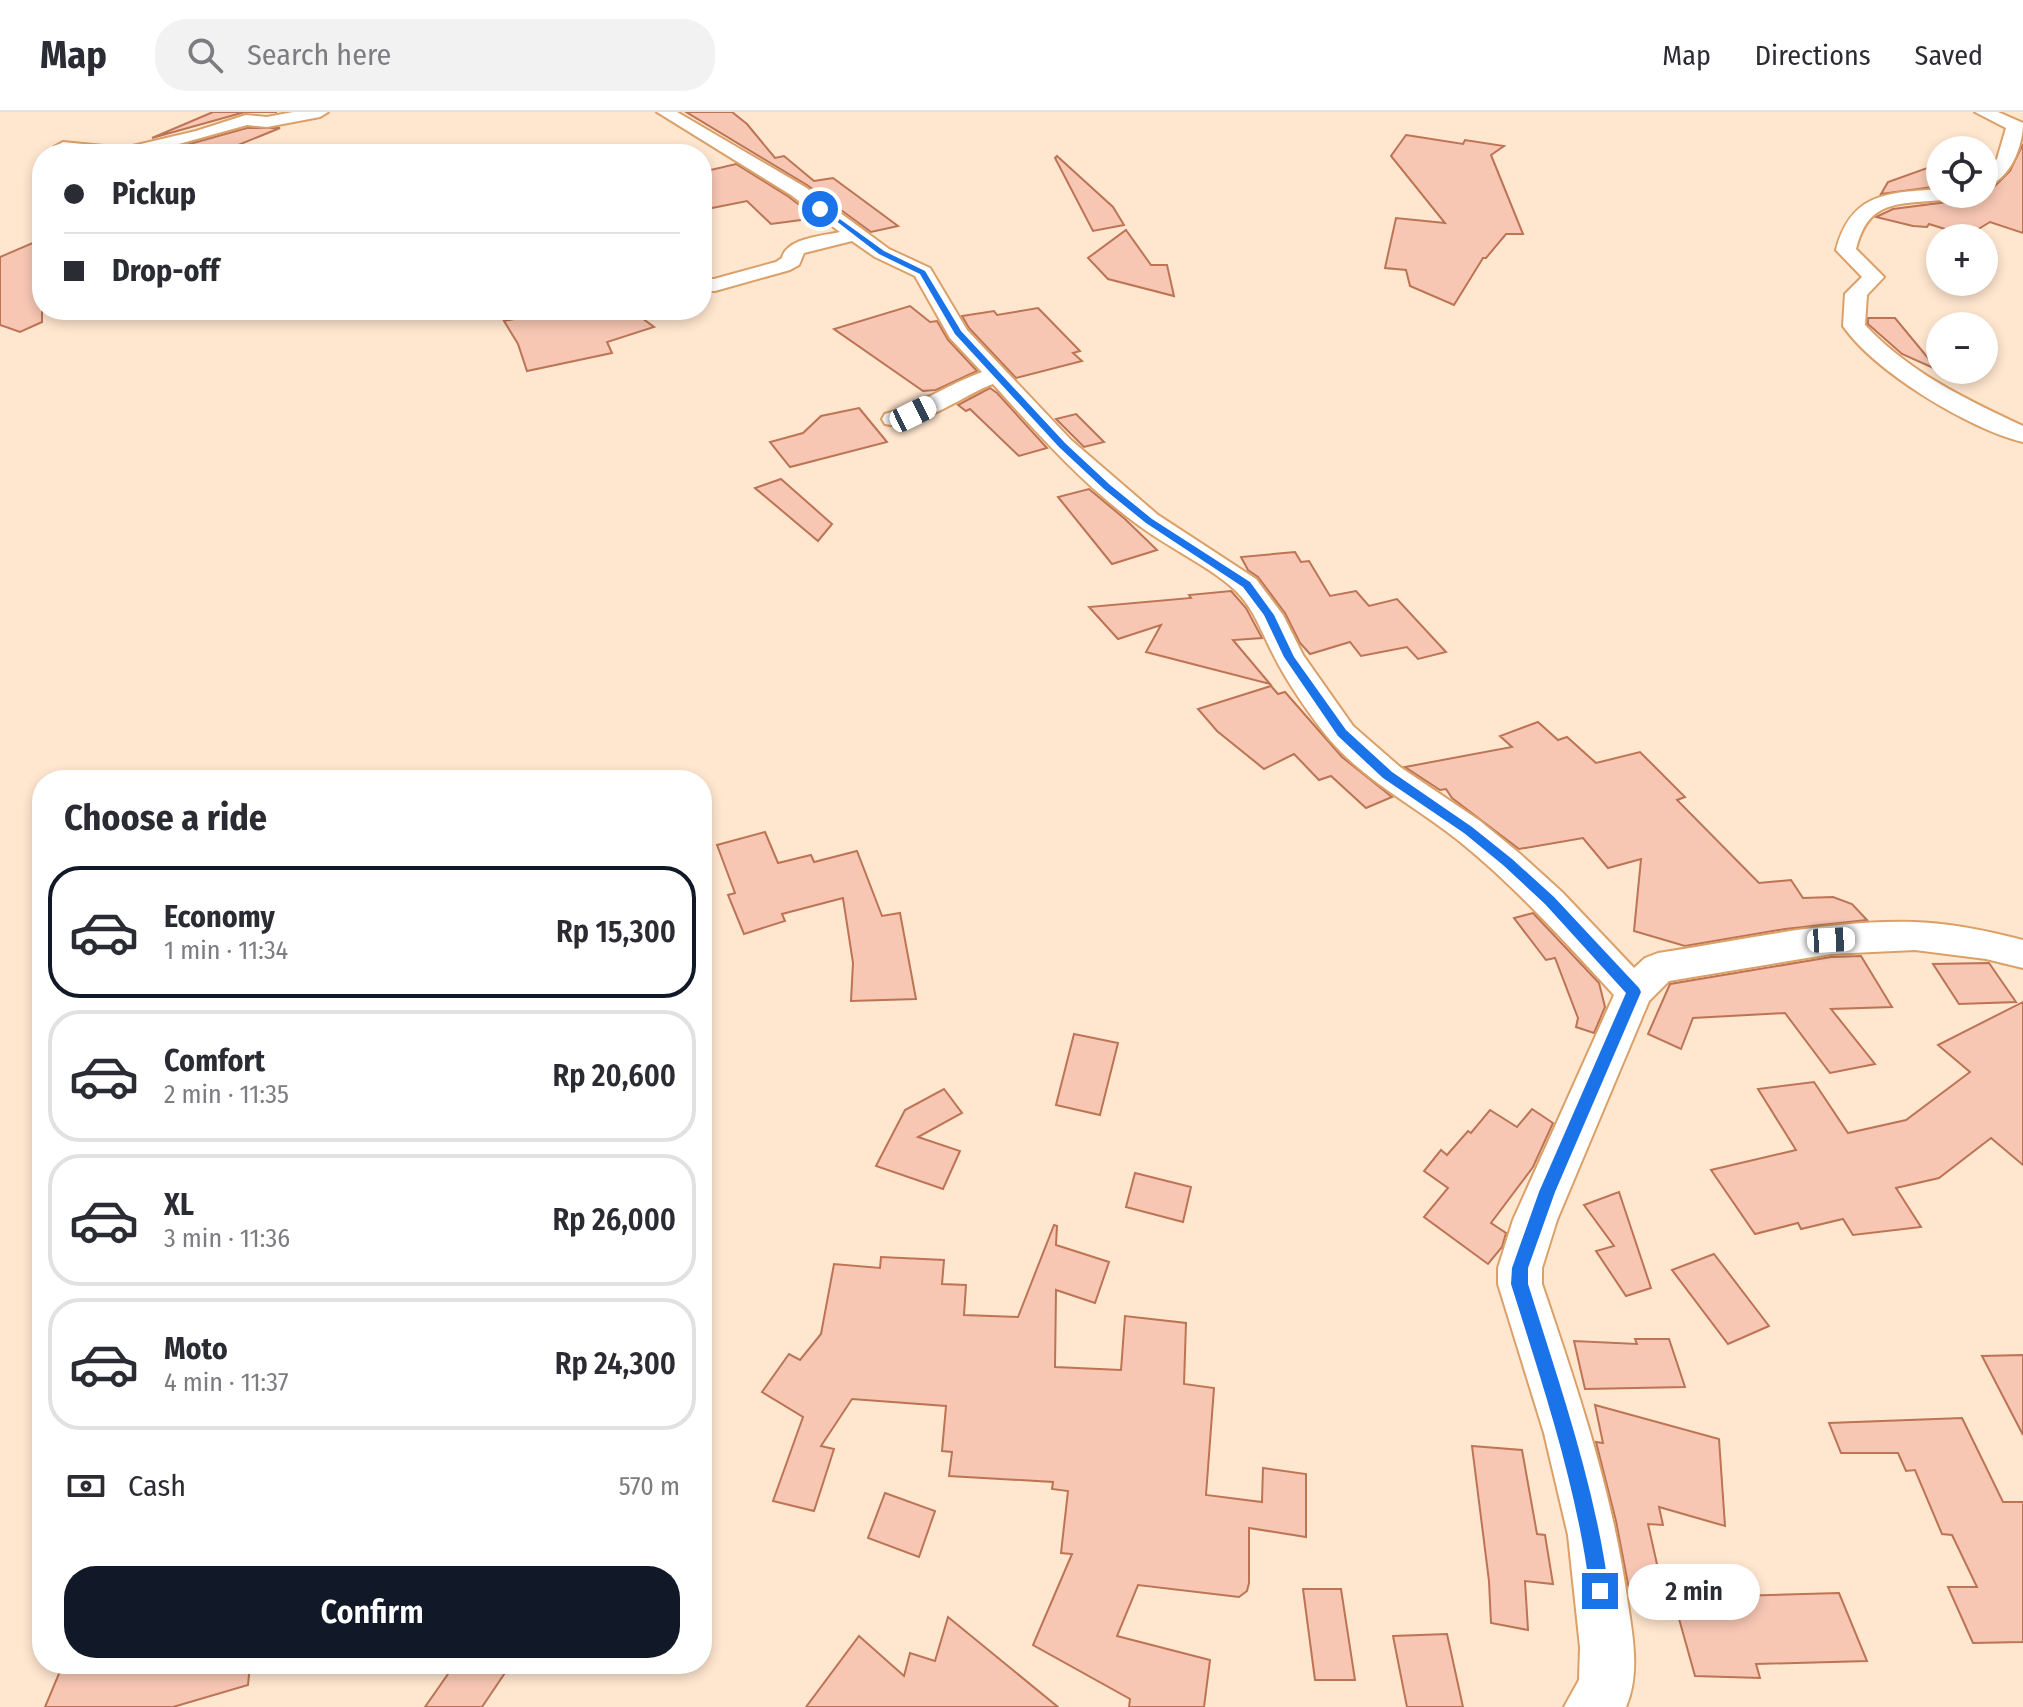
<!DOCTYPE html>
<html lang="en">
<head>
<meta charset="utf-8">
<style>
  body { margin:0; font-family:"Fira Sans Condensed",sans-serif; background:#f2f2f3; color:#2b2b33; height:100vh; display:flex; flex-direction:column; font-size:30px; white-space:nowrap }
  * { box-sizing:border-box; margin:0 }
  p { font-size:26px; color:#7c7c81 }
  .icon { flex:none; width:44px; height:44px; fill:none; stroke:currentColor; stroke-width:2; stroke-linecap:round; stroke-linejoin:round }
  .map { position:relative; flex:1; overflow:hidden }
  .details { position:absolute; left:32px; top:658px; width:680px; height:904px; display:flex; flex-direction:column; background:#fff; border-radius:32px; box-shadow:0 4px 12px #0003 }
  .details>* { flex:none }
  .banner { position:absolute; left:32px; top:32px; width:680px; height:176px; border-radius:32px; box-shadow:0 4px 12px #0003; display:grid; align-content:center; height:176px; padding:0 32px; background:#fff }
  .fabs { position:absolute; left:1926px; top:24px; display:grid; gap:16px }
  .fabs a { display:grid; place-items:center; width:72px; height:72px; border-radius:50%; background:#fff; box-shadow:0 4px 12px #0003; font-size:40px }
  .end { position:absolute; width:36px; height:36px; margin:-18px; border:10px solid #1a73e8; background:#fff; box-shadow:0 0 0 4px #fff }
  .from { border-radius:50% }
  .bubble { position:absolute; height:56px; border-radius:28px; background:#fff; box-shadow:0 4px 12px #0003; font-size:26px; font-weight:600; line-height:56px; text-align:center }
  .car { position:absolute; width:24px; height:48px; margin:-24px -12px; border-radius:10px; box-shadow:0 0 6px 2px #0007; background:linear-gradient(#fff 24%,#345 0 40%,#fff 0 76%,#345 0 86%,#fff 0) }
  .banner b { display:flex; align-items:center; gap:28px; height:76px; font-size:30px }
  .banner b+b { border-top:2px solid #e1e1e2 }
  .banner i { width:20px; height:20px; background:#2b2b33 }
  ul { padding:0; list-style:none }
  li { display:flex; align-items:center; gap:24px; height:132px; margin:0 16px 12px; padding:0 16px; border:4px solid #e1e1e2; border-radius:32px }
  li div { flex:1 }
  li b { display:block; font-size:30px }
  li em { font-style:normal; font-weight:600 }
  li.current { border-color:#111827 }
  li>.icon { width:72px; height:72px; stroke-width:1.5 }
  h2 { padding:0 32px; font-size:36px; line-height:96px }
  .pay { display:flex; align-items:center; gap:20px; height:88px; padding:0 32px; font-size:30px }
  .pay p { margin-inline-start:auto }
  .button { display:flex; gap:16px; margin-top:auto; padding:16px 32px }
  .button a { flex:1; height:92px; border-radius:32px; background:#111827; color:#fff; font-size:32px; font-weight:600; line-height:92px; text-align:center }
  header { display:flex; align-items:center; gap:48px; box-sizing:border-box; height:112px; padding:0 40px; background:#fff; border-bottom:2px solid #e1e1e2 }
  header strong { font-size:38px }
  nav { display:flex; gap:44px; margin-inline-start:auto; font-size:28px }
  .search { width:560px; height:72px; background:#f2f2f3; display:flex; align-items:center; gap:20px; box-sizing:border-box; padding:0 28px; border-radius:32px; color:#7c7c81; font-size:30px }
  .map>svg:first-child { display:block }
  .building { fill:#f7c7b3; stroke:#bc7455; stroke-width:2 }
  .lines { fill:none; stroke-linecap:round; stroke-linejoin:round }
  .minor-casing { stroke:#dba067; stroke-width:4 }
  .minor { fill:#fff; fill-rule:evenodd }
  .route { fill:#1a73e8 }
</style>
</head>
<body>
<header>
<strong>Map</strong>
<div class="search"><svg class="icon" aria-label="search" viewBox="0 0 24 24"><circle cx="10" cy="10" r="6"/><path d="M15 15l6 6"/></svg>Search here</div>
<nav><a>Map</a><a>Directions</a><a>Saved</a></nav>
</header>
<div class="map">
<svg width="2023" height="1595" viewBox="0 0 2023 1595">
  <rect width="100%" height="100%" fill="#ffe6cf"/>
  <g class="building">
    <path d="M213,0H277H245L152,26Z"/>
    <path d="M686,0H732L747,12L775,46L784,44L814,69L833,66L898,114L871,120L807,73Z"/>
    <path d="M247,16H280L216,42H173L168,38Z"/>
    <path d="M1406,23L1463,32L1465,28L1504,34L1491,43L1523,122H1506L1486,146H1483L1454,193L1410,174L1406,158L1385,156L1396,106L1445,111L1391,44Z"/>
    <path d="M2023,32V121L1990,110L1967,124L1929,112L1927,115L1913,114L1876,105L1893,97L1947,90L1957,82H1984V78L1995,74L2010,59Z"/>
    <path d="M1057,44L1113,95L1124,113L1093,119L1055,46Z"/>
    <path d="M736,52L789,85L816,106L771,112L747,89L702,98V60Z"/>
    <path d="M1930,55L1940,60V74L1881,82L1888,70Z"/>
    <path d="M1126,118L1151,153H1167L1174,184L1108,167L1088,146Z"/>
    <path d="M42,127V210L20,220L0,213V145Z"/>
    <path d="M910,194L930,210L937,209L948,228L977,259L936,278L923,279L834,217Z"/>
    <path d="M1038,196L1080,239L1073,241L1082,249L1016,266L969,216L962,204L994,199L997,203Z"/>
    <path d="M506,198H631L654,215L607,230L612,241L527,259L518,232L504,209L514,207Z"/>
    <path d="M1868,206H1895L1938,258L1902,242L1868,212Z"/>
    <path d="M990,276L997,281L1047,336L1019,344L970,297L966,299L958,293Z"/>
    <path d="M859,296L887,330L790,355L770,330L803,321L821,304Z"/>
    <path d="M1076,302L1104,330L1084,335L1056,307Z"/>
    <path d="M781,367L832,412L818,429L755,376Z"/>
    <path d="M1089,377L1125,407L1157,438L1112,452L1058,385Z"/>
    <path d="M1295,440L1301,450L1309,449L1330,484L1356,479L1369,494L1397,487L1446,540L1418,547L1407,535L1361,544L1350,530L1310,542L1300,531L1285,501L1258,465L1248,458L1241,445Z"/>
    <path d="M1231,479L1246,496L1262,526L1233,528L1270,572L1146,540L1161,513L1118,527L1089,495L1191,486L1189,483Z"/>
    <path d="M1271,574L1278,582L1285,580L1342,645L1392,685L1366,696L1331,664L1319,668L1294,642L1264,657L1217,619L1198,597Z"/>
    <path d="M1538,610L1558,628L1567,625L1596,651L1640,640L1685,685L1677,688L1759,771L1791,768L1803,786L1833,785L1852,792L1867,808L1785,817L1685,834L1634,819L1641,747L1608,756L1583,726L1519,737L1452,686L1446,677L1440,678L1405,655L1512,635L1500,624Z"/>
    <path d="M765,720L778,751L811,743L814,750L857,739L882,804L900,801L916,887L851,889L853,851L843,786L782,802L785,809L744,822L728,783L735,781L717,733Z"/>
    <path d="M1533,801L1599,871L1605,895L1594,921L1576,915L1578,906L1555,846L1546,848L1514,806Z"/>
    <path d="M1861,844L1892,895L1831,897L1875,952L1830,961L1785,901L1693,906L1681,937L1648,922L1670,872L1831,845Z"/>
    <path d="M1989,851L2016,890L1959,892L1933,852Z"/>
    <path d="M2023,890V1053L1991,1026L1939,1066L1896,1076L1921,1115L1853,1123L1843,1107L1801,1117L1798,1111L1755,1122L1711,1058L1796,1038L1758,977L1814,970L1848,1021L1906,1008L1970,960L1938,933Z"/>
    <path d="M1074,922L1118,931L1100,1003L1056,993Z"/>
    <path d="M944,977L962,1001L918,1025L960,1039L943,1077L876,1054L905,998Z"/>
    <path d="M1532,997L1553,1011L1533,1055L1491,1111L1506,1121L1502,1135L1488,1152L1424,1105L1448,1076L1424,1059L1441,1038L1447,1043L1468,1019L1471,1021L1490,998L1517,1015Z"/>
    <path d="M1135,1061L1191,1075L1183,1110L1126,1095Z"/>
    <path d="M1619,1080L1651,1176L1626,1184L1596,1139L1614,1134L1584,1093Z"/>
    <path d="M1054,1113L1057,1114L1056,1133L1109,1150L1095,1191L1056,1178L1055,1255L1121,1258L1125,1204L1186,1211L1184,1272L1214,1276L1206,1383L1262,1390L1263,1356L1306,1362V1425L1249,1416V1471L1247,1479L1239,1485L1138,1473L1117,1524L1210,1548L1204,1595H1129L1130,1587L1033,1533L1072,1442L1061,1441L1068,1379L1052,1377L1053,1370L949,1364L952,1340L942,1339L946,1294L852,1287L821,1334L834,1337L814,1399L773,1389L803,1305L762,1280L789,1242L800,1248L821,1222L834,1152L880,1156L881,1145L944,1148L942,1172L966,1173L964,1203L1018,1205Z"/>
    <path d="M1714,1142L1769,1214L1728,1232L1672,1158Z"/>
    <path d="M1635,1227H1669L1685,1275L1585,1277L1574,1229L1637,1232Z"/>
    <path d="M2023,1243V1323L1982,1244Z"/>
    <path d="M1595,1293L1719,1327L1725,1414L1659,1395L1663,1413L1648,1412L1663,1479L1629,1477L1616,1409L1596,1330L1603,1331Z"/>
    <path d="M1962,1306L2003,1390H2023V1530L1973,1531L1948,1475H1977L1952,1423L1942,1422L1915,1358L1906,1359L1898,1341H1841L1829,1311Z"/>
    <path d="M1472,1334L1522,1338L1537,1422L1545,1423L1553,1472L1525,1469L1528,1518L1491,1511L1489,1469Z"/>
    <path d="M885,1381L935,1399L919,1445L868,1426Z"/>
    <path d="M1303,1477H1341L1355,1568H1315Z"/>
    <path d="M1671,1478L1734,1479L1736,1484L1839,1481L1867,1549L1756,1552L1760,1566L1695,1564Z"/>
    <path d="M948,1505L1058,1595H806L859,1524L904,1564L910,1541L935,1549Z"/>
    <path d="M1447,1522L1463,1595H1407L1393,1524Z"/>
    <path d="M63,1552H250L248,1573L173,1595H45Z"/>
    <path d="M455,1552H511L482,1595H425Z"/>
  </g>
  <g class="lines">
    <defs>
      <g id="minor">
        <path d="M293,0H328L320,5L267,15L247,13L143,42L57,39L54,35L63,30L124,36L196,19L246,3L267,5Z"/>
        <path d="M657,0H677L805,75L889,137L930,156L967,218L1071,328L1158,403L1256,467L1283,503L1303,543L1353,614L1400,655L1480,709L1519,741L1562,780L1634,856L1645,846L1658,841C1742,828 1828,808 1914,810C1950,811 1988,819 2023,828V856L1986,847L1915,838L1831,842L1669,869L1649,889L1557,1108L1542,1156V1172C1578,1278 1613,1381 1628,1492C1633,1526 1640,1562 1626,1595H1564L1579,1568L1580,1535L1568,1423L1544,1321L1498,1172V1156L1513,1108L1614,883C1564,829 1516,775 1459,729C1417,695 1366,670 1330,628C1311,605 1286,569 1273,542C1262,521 1254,497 1237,480C1213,456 1169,436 1141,415C1085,375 1039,323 993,272C963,283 915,320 885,312L882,307L885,302C919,293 949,272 982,260L950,226L915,164L875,145L852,129L804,141L799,153L790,158L715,179H702V167H714L776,150L782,146C786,126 823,124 840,120L791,83Z"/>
        <path d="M1975,0H1998L2023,11C2023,33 2011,68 1984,75V59L1997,47L2006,16Z"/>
        <path d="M1940,77V82H1954C1948,89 1940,88 1930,89C1890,92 1867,93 1856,137L1884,165L1867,183L1865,213C1909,260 1965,287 2023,314V330C1969,317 1875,260 1843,214L1845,182L1862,165L1836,138C1851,80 1888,81 1940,77Z"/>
      </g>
    </defs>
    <use href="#minor" class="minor-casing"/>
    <use href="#minor" class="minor"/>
  </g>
  <path class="route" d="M818,95H823L884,139L925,159L961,219L1065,331L1110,373L1152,407L1250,470L1274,503L1294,545L1346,618L1392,660L1472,715L1512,747L1554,785L1639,876L1641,880L1555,1080L1528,1156V1172C1560,1274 1595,1373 1609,1479L1606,1486L1600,1489L1593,1486L1590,1479C1577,1374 1543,1274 1511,1172L1512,1156L1539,1080L1626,881L1545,792L1503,753L1464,721L1383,666L1338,624L1284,545L1264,503L1243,475L1146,411L1104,377L1059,335L955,222L920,162L879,142Z"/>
</svg>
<div class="fabs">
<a><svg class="icon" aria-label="locate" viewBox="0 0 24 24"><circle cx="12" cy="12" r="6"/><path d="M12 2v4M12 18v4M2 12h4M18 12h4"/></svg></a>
<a>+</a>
<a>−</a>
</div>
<i class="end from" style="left:820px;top:97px"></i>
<i class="end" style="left:1600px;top:1479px"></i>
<div class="bubble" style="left:1628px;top:1452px;width:132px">2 min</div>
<i class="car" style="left:913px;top:302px;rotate:64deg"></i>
<i class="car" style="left:1831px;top:828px;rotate:87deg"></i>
<div class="banner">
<b><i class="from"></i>Pickup</b>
<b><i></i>Drop-off</b>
</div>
<section class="details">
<h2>Choose a ride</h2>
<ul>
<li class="current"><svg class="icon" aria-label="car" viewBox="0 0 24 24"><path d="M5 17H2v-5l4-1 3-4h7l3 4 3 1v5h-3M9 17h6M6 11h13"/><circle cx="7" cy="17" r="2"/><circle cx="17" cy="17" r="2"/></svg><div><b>Economy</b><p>1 min · 11:34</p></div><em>Rp 15,300</em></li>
<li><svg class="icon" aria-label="car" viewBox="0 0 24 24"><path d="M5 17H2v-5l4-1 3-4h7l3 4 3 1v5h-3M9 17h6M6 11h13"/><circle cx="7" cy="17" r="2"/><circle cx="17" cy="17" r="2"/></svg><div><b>Comfort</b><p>2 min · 11:35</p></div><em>Rp 20,600</em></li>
<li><svg class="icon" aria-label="car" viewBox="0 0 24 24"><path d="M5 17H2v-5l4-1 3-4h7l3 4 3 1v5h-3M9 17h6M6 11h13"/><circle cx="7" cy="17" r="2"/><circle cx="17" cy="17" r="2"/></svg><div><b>XL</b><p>3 min · 11:36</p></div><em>Rp 26,000</em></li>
<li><svg class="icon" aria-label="car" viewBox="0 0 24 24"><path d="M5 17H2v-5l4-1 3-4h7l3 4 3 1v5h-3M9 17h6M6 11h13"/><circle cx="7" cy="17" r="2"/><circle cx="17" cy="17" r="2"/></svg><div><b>Moto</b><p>4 min · 11:37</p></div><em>Rp 24,300</em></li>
</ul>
<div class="pay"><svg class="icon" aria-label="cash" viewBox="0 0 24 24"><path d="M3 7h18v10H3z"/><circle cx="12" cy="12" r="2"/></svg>Cash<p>570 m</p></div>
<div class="button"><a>Confirm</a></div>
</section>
</div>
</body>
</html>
